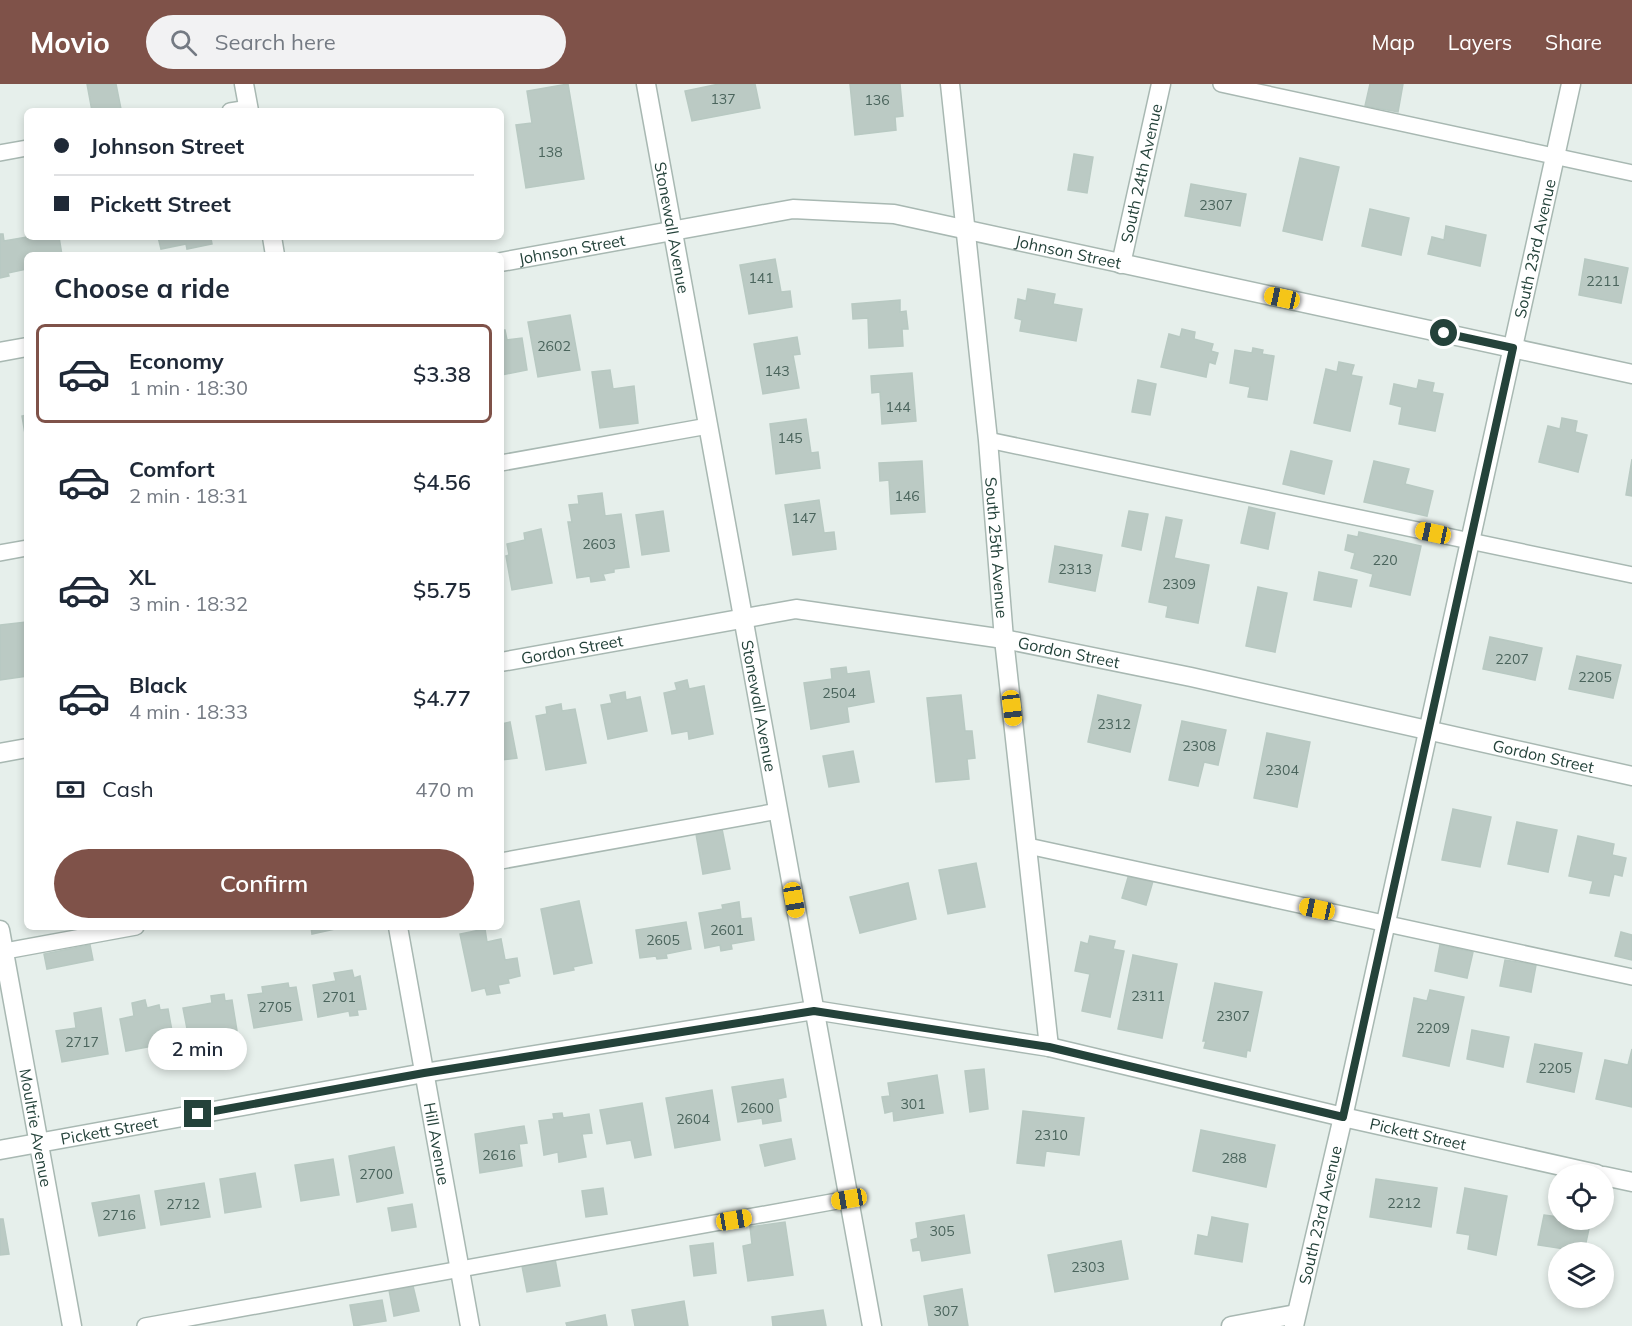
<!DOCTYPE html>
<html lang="en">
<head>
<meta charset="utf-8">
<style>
  body { margin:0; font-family:Mulish,sans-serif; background:#f2f2f3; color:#1f2937; height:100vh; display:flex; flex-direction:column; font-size:22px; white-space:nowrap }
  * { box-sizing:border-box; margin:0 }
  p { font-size:20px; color:#747a83 }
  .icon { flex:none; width:33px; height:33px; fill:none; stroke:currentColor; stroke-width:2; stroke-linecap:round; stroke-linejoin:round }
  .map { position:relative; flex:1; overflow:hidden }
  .details { position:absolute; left:24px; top:168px; width:480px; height:678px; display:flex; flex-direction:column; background:#fff; border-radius:9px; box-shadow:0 3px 9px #0003 }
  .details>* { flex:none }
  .hud { position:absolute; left:24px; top:24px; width:480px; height:132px; border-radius:9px; box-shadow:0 3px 9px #0003; display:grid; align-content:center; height:132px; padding:0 30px; background:#fff }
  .controls { position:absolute; left:1548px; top:1080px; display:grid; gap:12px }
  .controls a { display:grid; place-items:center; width:66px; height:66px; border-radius:50%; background:#fff; box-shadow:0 3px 9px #0003; font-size:30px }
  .end { position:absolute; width:27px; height:27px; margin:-14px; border:8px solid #24423a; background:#fff; box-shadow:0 0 0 3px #fff }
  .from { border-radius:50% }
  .bubble { position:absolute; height:42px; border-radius:21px; background:#fff; box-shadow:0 3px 9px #0003; font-size:20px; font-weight:600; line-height:42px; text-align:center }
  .car { position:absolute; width:18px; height:36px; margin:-18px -9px; border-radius:8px; box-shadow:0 0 4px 2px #0007; background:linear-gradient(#f5c518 24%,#345 0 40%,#f5c518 0 76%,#345 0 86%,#f5c518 0) }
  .hud b { display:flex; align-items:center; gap:21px; height:57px; font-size:22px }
  .hud b+b { border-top:2px solid #e0e1e3 }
  .hud i { width:15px; height:15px; background:#1f2937 }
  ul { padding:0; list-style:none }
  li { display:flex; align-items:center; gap:18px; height:99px; margin:0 12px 9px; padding:0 18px; border:3px solid transparent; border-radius:9px }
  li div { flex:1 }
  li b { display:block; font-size:22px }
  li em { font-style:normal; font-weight:600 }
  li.current { border-color:#7f5249 }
  li>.icon { width:54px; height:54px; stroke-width:1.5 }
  h2 { padding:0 30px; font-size:27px; line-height:72px }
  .pay { display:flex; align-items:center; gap:15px; height:66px; padding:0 30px; font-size:22px }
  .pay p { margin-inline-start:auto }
  .action { display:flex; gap:12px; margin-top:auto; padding:12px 30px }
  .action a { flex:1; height:69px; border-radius:36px; background:#7f5249; color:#fff; font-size:24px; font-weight:600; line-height:69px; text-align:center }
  header { display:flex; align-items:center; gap:36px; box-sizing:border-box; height:84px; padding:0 30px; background:#7f5249; color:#fff }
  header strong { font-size:28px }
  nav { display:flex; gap:33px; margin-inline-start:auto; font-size:21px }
  .search { width:420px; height:54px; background:#f2f2f3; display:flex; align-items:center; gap:15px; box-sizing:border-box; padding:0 21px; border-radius:33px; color:#747a83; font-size:22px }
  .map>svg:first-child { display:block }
  .building { fill:#bbcac4; stroke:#b8c9c2; stroke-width:1.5 }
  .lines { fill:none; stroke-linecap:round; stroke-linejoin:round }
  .service-casing { stroke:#a8b8b2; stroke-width:18 }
  .minor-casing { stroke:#a8b8b2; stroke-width:21 }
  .service { stroke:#fff; stroke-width:15 }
  .minor { stroke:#fff; stroke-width:18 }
  .route { stroke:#24423a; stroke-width:8 }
  .labels { text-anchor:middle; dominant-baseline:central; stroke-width:4.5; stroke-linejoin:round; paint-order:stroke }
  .number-label { font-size:14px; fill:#4a645c }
  .street-label { font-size:16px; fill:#24423a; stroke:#f7fbf9 }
</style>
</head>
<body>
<header>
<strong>Movio</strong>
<div class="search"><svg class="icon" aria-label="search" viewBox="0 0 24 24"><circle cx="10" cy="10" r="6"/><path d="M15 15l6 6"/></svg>Search here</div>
<nav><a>Map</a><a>Layers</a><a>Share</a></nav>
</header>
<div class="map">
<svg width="1632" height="1242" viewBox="0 0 1632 1242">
  <rect width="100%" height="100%" fill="#e6efeb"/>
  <g class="building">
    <path d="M87,0H116L121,25L92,27Z"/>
    <path d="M568,0L584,95L526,104L516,41L532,39L527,7Z"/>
    <path d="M719,0H755L760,24L692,37L685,7Z"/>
    <path d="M850,0H900L903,32L895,33L896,46L855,51Z"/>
    <path d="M1370,0H1403L1398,28L1365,22Z"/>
    <path d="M1074,70L1093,73L1087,109L1068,106Z"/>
    <path d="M1300,74L1339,83L1322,156L1283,147Z"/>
    <path d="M1191,100L1246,110L1240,142L1185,132Z"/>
    <path d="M1370,125L1409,134L1401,171L1362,162Z"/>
    <path d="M1446,142L1486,151L1480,182L1428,170L1432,153L1444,156Z"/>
    <path d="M0,150H3L4,157L27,153H59L62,171H27V185L8,189L9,192L0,194Z"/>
    <path d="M158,153H213V154L211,155L212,160L187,165L186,160L161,165Z"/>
    <path d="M775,175L781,208L790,207L792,223L749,230L740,181Z"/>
    <path d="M1585,175L1628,184L1621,219L1579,211Z"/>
    <path d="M1028,205L1055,210L1053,220L1082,225L1076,257L1020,247L1022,236L1015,234L1018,215L1026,217Z"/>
    <path d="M900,216V228L906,227L908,245H902L903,262L869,264L868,234L853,235L852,220Z"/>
    <path d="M570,231L580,286L538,293L528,238Z"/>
    <path d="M1182,245L1195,248L1194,255L1213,260L1211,267L1218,269L1215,280L1209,278L1206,293L1161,283L1169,250L1180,253Z"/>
    <path d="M501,246H505L507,256L522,254L527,286L501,291Z"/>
    <path d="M797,253L800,270L793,271L799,304L763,310L754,260Z"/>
    <path d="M1253,264L1263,266L1262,270L1274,272L1267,316L1248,313L1250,303L1230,299L1235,266L1252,269Z"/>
    <path d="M1339,278L1354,281L1351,291L1362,293L1350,347L1314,339L1326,285L1337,288Z"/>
    <path d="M610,286L613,305L634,302L638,339L600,344L592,288Z"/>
    <path d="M912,289L916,337L882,340L880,308L872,309L871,292Z"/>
    <path d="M1138,296L1156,300L1150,331L1132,328Z"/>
    <path d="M1419,296L1434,299L1432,308L1443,310L1435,347L1399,340L1402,323L1390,320L1394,300L1417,305Z"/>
    <path d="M27,331V362L22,332Z"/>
    <path d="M1562,334L1577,337L1575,348L1587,351L1578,388L1539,378L1548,342L1560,345Z"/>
    <path d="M806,335L811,369L818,368L820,384L776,390L770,340Z"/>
    <path d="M1291,367L1332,377L1324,410L1283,400Z"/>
    <path d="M1632,375V412L1626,411Z"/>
    <path d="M922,377L925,428L891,430L889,396L880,397L879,379Z"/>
    <path d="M1374,377L1409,385L1405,400L1433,407L1427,432L1364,418Z"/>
    <path d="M602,409L605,432L621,430L629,483L614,485V488L603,490L605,496L591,498L590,492L577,494L568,438H572L569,421L579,420L578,412Z"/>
    <path d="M819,416L824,449L834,448L836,465L793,471L785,421Z"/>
    <path d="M1249,423L1275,429L1268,465L1241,459Z"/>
    <path d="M663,427L669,467L642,471L636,431Z"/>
    <path d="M1129,427L1148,430L1141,466L1122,462Z"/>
    <path d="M1166,433L1182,436L1174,474L1209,481L1198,539L1166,533L1168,522L1149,518Z"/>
    <path d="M541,445L552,499L512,506L506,472L509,471L507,460L525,456L524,449Z"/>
    <path d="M1359,448L1421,462L1410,511L1370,502L1373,490L1351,484L1355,469L1345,466L1348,451L1358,453Z"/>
    <path d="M1055,462L1102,471L1095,507L1049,498Z"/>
    <path d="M1319,488L1357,496L1351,523L1314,516Z"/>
    <path d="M1258,503L1287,509L1275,568L1246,562Z"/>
    <path d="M26,538L27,592L0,596V541Z"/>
    <path d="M1490,553L1542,564L1535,596L1483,585Z"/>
    <path d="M1577,572L1621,581L1613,614L1569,605Z"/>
    <path d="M846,583L847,590L869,587L874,618L847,623L849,638L811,645L804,599L832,595L831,585Z"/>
    <path d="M687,596L689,605L704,602L713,650L689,655L688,647L672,650L664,609L677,606L675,599Z"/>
    <path d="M625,608L626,616L640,613L647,647L608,655L601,621L612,619L610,611Z"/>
    <path d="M961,611L965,647H972L975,674L967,675L969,695L936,698L927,614Z"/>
    <path d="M1098,611L1141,621L1130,668L1088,658Z"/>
    <path d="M561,620L562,627L575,625L586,679L546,686L536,632L547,630L546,623Z"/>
    <path d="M1182,637L1226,646L1218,681L1204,678L1198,702L1169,696Z"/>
    <path d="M510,638L517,674L501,676V640Z"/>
    <path d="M1267,649L1310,658L1297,723L1254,714Z"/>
    <path d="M853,667L859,698L829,703L823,672Z"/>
    <path d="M1453,725L1491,733L1480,783L1442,776Z"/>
    <path d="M1517,738L1557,746L1548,788L1508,780Z"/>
    <path d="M722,745L730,785L703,790L696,750Z"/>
    <path d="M1578,752L1614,760L1612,771L1626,774L1622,792L1614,790L1609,812L1590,809L1593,797L1569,792Z"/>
    <path d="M976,779L985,823L948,830L939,786Z"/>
    <path d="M1129,790L1153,797L1146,821L1122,814Z"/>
    <path d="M908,799L916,835L860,849L850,813Z"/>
    <path d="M579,817L592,879L573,883L574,886L554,890L541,825Z"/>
    <path d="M739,818L741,835L751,834L754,856L731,860L732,865L721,867L720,861L705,864L699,829L723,825L722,821Z"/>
    <path d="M686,838L691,865L666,870L667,874L657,875L656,872L640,874L636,846Z"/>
    <path d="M311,843H344L312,850Z"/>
    <path d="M485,845L487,858L501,855L505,876L517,874L520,892L508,895L509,899L498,901L500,909L487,911L485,904L472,907L460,850Z"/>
    <path d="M1621,848L1632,851V876L1615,872Z"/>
    <path d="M1090,852L1115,857L1113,865L1124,867L1110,933L1082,927L1090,890L1075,887L1081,858L1088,860Z"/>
    <path d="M90,861L93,876L47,885L44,870Z"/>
    <path d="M1440,861L1473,868L1467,894L1435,887Z"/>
    <path d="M1133,871L1177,880L1162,954L1118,945Z"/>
    <path d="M1505,876L1536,881L1531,908L1500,902Z"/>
    <path d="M352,886L354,894L360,892L366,925L357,926L358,931L350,932L349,927L318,933L313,901L336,897L334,889Z"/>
    <path d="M288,899L289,904L296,903L302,936L254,944L248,911L263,909L262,903Z"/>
    <path d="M1215,899L1262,908L1250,967L1247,966L1246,973L1204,964L1206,957H1203Z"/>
    <path d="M1430,906L1464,913L1449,982L1403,972L1414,914L1427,917Z"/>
    <path d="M224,910L225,917L232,916L237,947L189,955L183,924L212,919L211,912Z"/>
    <path d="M145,916L147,924L159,921L160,926L168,925L174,958L126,967L120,935L134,932L132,919Z"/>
    <path d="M101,924L108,970L62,978L56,947L76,944L74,929Z"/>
    <path d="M1472,946L1509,953L1503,983L1467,975Z"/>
    <path d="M1535,960L1582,969L1574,1008L1527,998Z"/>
    <path d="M1632,965V1023L1596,1015L1605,976L1628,981Z"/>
    <path d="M984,985L988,1025L970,1028L965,987Z"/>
    <path d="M937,991L943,1029L894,1037L893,1027L885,1029L882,1013L890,1012L888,999Z"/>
    <path d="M783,995L786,1013L778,1015L781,1037L763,1040L762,1034L738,1038L732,1003Z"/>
    <path d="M712,1006L720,1056L675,1064L666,1014Z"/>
    <path d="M642,1019L651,1071L635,1074L631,1056L607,1060L600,1026Z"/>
    <path d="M1023,1027L1084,1034L1079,1071L1046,1067L1044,1082L1017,1079Z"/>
    <path d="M562,1029L563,1034L589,1030L592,1049L582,1050L586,1073L559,1078L558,1068L544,1071L539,1037L554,1035L553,1030Z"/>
    <path d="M524,1042L527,1059L519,1060L522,1082L480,1089L475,1050Z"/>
    <path d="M1201,1046L1275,1061L1266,1103L1193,1087Z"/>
    <path d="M791,1055L795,1075L765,1082L760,1061Z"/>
    <path d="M394,1063L403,1109L357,1118L349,1072Z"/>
    <path d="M333,1075L339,1111L301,1117L295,1081Z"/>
    <path d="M255,1089L261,1123L225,1129L220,1095Z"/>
    <path d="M1376,1095L1437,1104L1431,1143L1370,1133Z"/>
    <path d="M204,1099L210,1133L161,1141L155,1107Z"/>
    <path d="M603,1104L607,1130L586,1133L582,1107Z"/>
    <path d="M1465,1104L1507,1112L1496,1171L1468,1165L1470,1151L1457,1149Z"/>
    <path d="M139,1111L145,1144L99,1152L92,1119Z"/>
    <path d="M412,1120L416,1143L392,1147L388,1124Z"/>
    <path d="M964,1131L970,1169L922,1177L920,1166L913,1167L911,1156L918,1154L916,1139Z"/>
    <path d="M1544,1131L1558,1133V1136L1590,1140L1584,1168L1538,1161Z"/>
    <path d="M1212,1133L1248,1140L1242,1178L1195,1170L1198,1151L1208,1153Z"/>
    <path d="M0,1135H3L9,1170L0,1171Z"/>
    <path d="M785,1138L793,1191L748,1197L743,1162L752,1160L750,1143Z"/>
    <path d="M1121,1157L1128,1195L1055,1208L1048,1171Z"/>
    <path d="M713,1159L716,1189L694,1192L690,1162Z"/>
    <path d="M555,1175L560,1202L527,1208L522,1182Z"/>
    <path d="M413,1202L419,1227L394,1232L389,1206Z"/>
    <path d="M962,1205L968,1242H929L924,1212Z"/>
    <path d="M382,1216L386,1237L354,1242L350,1221Z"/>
    <path d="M684,1217L688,1242H635L632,1226Z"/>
    <path d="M823,1226L826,1242H773L772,1233Z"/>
    <path d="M605,1231L607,1242H567L566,1239Z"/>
  </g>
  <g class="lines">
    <defs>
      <g id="service">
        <path d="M1221,0L1632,89"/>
        <path d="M230,27L249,24"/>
        <path d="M0,69L27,64"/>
        <path d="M988,356L1632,491"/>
        <path d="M501,379L708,342"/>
        <path d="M0,469L27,464"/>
        <path d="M1028,762L1632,893"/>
        <path d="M501,777L778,727"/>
        <path d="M0,868L136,843"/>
        <path d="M145,1242L848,1115"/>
      </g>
      <g id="minor">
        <path d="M244,0L249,27"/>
        <path id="s1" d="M646,0L872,1242"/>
        <path id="s2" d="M950,0L988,356L1004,555L1049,963"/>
        <path d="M272,153L275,171"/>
        <path id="s3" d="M501,178L793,125L894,130L1632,290"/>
        <path id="s4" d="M1121,180L1161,0"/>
        <path d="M0,268L27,263"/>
        <path id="s5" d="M501,578L796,525L1004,555L1191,593L1632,692"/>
        <path d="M0,669L27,664"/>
        <path id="s6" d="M398,843L470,1242"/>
        <path id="s7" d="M0,846L72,1242"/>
        <path id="s8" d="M0,1066L424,989L814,926L1049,963L1343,1033L1597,1090"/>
        <path d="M1604,1092L1632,1098"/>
        <path d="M1231,1242L1296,1230"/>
        <path id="s9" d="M1294,1242L1343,1033L1571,0"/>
      </g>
    </defs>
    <use href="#service" class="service-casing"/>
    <use href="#minor" class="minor-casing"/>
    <use href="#service" class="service"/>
    <use href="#minor" class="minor"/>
  </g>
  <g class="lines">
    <path class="route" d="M198,1030L424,989L814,927L1049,963L1343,1033L1513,264L1444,249"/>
  </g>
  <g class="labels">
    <g class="number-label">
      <text x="723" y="15">137</text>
      <text x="877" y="16">136</text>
      <text x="550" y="68">138</text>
      <text x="1216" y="121">2307</text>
      <text x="761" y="194">141</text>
      <text x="1603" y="197">2211</text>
      <text x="554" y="262">2602</text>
      <text x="777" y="287">143</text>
      <text x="898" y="323">144</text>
      <text x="790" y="354">145</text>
      <text x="907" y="412">146</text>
      <text x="804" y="434">147</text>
      <text x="599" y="460">2603</text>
      <text x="1385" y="476">220</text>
      <text x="1075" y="485">2313</text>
      <text x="1179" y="500">2309</text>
      <text x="1512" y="575">2207</text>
      <text x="1595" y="593">2205</text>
      <text x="839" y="609">2504</text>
      <text x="1114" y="640">2312</text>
      <text x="1199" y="662">2308</text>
      <text x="1282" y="686">2304</text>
      <text x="727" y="846">2601</text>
      <text x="663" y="856">2605</text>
      <text x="1148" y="912">2311</text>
      <text x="339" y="913">2701</text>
      <text x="275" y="923">2705</text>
      <text x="1233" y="932">2307</text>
      <text x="1433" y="944">2209</text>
      <text x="82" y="958">2717</text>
      <text x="1555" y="984">2205</text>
      <text x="913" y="1020">301</text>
      <text x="757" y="1024">2600</text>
      <text x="693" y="1035">2604</text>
      <text x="1051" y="1051">2310</text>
      <text x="499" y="1071">2616</text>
      <text x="1234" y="1074">288</text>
      <text x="376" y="1090">2700</text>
      <text x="1404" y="1119">2212</text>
      <text x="183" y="1120">2712</text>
      <text x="119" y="1131">2716</text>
      <text x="942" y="1147">305</text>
      <text x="1088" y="1183">2303</text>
      <text x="946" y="1227">307</text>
    </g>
    <g class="street-label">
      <text stroke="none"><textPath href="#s4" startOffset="93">South 24th Avenue</textPath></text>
      <text stroke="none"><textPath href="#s1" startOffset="146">Stonewall Avenue</textPath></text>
      <text stroke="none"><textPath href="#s9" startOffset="1104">South 23rd Avenue</textPath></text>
      <text stroke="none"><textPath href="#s3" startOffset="72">Johnson Street</textPath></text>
      <text stroke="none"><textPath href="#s3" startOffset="576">Johnson Street</textPath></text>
      <text stroke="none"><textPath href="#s2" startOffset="466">South 25th Avenue</textPath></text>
      <text stroke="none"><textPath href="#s5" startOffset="72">Gordon Street</textPath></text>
      <text stroke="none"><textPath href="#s5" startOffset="576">Gordon Street</textPath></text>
      <text stroke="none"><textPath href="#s1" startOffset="632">Stonewall Avenue</textPath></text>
      <text stroke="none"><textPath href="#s5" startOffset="1062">Gordon Street</textPath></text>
      <text stroke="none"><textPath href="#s7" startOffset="201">Moultrie Avenue</textPath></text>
      <text stroke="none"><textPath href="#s8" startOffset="111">Pickett Street</textPath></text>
      <text stroke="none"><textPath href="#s8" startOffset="1443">Pickett Street</textPath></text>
      <text stroke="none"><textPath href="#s6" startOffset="220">Hill Avenue</textPath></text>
      <text stroke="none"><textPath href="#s9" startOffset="114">South 23rd Avenue</textPath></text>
    </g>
  </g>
</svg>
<div class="controls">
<a><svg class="icon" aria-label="locate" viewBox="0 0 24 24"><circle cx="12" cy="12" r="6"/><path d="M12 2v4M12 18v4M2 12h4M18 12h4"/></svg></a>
<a><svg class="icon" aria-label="layers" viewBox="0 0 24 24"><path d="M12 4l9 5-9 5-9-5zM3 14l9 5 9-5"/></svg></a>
</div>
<i class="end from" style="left:1444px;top:249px"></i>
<i class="end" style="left:198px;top:1030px"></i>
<div class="bubble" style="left:148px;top:944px;width:99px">2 min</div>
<i class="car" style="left:1282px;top:214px;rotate:282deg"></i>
<i class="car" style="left:1433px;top:449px;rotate:282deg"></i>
<i class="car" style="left:1012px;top:624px;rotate:173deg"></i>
<i class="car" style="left:794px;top:816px;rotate:170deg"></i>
<i class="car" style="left:1317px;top:825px;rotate:282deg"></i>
<i class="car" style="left:849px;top:1115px;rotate:260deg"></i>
<i class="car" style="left:734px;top:1136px;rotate:80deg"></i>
<div class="hud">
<b><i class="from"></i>Johnson Street</b>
<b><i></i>Pickett Street</b>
</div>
<section class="details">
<h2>Choose a ride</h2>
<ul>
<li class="current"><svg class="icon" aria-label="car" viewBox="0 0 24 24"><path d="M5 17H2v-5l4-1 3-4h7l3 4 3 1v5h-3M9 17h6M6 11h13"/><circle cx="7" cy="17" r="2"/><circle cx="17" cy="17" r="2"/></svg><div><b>Economy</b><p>1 min · 18:30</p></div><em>$3.38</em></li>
<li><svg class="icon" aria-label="car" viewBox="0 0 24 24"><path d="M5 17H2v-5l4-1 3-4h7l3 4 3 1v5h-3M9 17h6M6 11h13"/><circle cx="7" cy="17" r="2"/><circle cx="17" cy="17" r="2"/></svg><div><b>Comfort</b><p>2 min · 18:31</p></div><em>$4.56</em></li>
<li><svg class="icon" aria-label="car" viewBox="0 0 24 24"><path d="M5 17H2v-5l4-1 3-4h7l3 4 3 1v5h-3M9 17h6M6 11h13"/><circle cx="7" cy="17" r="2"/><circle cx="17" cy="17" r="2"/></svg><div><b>XL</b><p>3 min · 18:32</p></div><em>$5.75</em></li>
<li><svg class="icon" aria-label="car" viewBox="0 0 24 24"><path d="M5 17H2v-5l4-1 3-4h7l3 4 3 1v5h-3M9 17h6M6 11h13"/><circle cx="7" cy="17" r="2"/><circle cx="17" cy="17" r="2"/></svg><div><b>Black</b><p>4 min · 18:33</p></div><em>$4.77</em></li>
</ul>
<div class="pay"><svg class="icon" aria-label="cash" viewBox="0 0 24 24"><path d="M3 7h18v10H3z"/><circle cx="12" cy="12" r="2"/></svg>Cash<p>470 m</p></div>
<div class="action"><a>Confirm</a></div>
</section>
</div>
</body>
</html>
